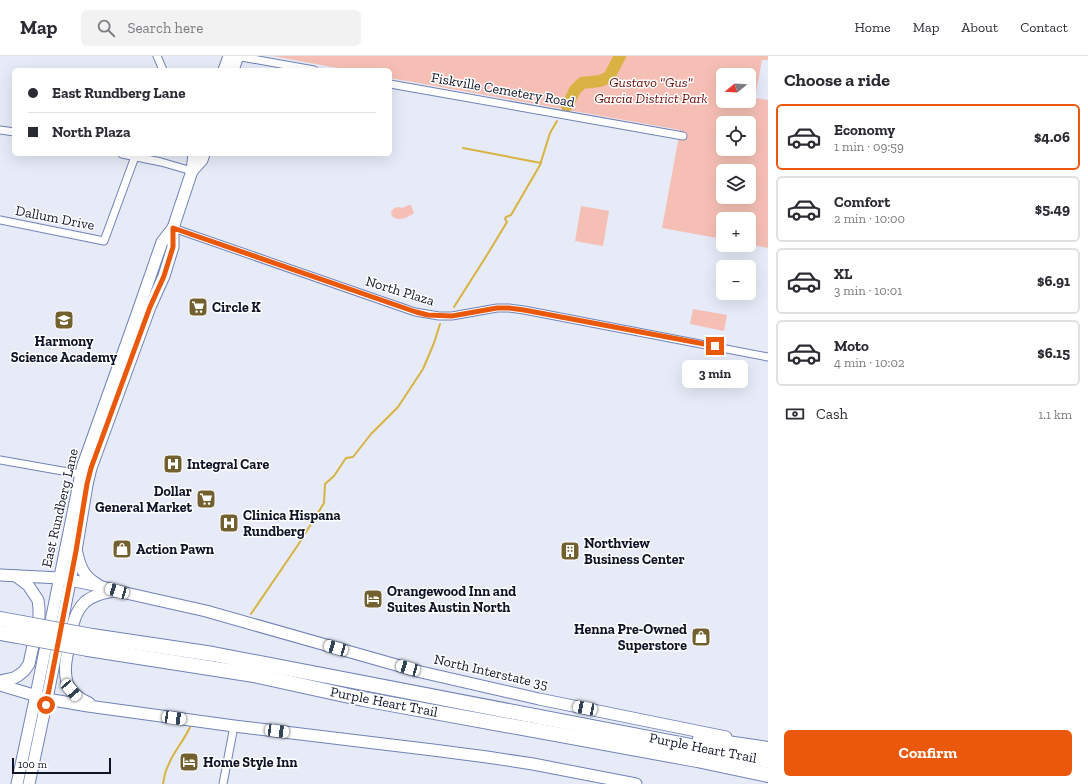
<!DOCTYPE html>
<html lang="en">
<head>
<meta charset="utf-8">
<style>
  body { margin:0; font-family:"Zilla Slab",serif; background:#f2f2f3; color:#2b2b33; height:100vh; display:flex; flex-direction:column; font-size:15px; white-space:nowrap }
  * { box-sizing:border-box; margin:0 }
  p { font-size:13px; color:#7c7c81 }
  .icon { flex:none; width:22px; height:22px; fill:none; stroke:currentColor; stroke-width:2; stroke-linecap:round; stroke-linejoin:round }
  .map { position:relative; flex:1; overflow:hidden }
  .side { display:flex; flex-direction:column; background:#fff; width:320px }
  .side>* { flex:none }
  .hud { position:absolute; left:12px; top:12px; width:380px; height:88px; border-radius:6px; box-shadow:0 4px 16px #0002; display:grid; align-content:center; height:88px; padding:0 16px; background:#fff }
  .needle { width:26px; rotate:252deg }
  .controls { position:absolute; left:716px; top:12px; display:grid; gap:8px }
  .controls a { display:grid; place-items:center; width:40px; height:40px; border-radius:6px; background:#fff; box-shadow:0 4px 16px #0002; font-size:20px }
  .scale { position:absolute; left:12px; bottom:10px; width:99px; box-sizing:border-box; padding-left:4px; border:2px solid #0e1428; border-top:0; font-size:11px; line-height:14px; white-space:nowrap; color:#0e1428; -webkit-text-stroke:3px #fff; paint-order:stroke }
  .end { position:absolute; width:18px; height:18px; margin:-9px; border:5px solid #ea580c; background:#fff; box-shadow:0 0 0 2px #fff }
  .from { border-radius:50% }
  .bubble { position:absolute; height:28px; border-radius:6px; background:#fff; box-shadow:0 4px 16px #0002; font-size:13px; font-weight:700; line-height:28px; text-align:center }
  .car { position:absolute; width:12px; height:24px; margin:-12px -6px; border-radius:5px; box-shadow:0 0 3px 1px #0007; background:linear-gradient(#fff 24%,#345 0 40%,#fff 0 76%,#345 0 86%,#fff 0) }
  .hud b { display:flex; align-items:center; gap:14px; height:38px; font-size:15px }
  .hud b+b { border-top:1px solid #e1e1e2 }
  .hud i { width:10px; height:10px; background:#2b2b33 }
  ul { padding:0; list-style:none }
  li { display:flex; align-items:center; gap:12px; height:66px; margin:0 8px 6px; padding:0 8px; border:2px solid #e1e1e2; border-radius:6px }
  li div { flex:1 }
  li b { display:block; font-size:15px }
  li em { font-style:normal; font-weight:700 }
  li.selected { border-color:#ea580c }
  li>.icon { width:36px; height:36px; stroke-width:1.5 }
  h2 { padding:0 16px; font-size:18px; line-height:48px }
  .pay { display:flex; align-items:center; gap:10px; height:44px; padding:0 16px; font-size:15px }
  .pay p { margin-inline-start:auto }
  .primary-button { display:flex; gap:8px; margin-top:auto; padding:8px 16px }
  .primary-button a { flex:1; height:46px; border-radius:6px; background:#ea580c; color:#fff; font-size:16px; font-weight:700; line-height:46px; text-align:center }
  header { display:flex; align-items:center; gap:24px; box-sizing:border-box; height:56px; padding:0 20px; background:#fff; border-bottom:1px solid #e1e1e2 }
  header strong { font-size:19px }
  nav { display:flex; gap:22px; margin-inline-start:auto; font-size:14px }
  .search { width:280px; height:36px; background:#f2f2f3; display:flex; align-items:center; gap:10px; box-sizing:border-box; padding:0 14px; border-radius:6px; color:#7c7c81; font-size:15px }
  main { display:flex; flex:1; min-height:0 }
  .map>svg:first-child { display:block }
  .green { fill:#f6bfb5; fill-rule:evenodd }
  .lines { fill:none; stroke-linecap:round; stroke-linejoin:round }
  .stream { stroke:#d8b243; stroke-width:2 }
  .river { stroke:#d8b243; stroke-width:12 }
  .street-casing { stroke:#7082b8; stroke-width:9 }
  .secondary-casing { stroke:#7082b8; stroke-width:13 }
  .highway-casing { stroke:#7082b8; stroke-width:16 }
  .street { stroke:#fff; stroke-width:7 }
  .secondary { stroke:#fff; stroke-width:11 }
  .highway { stroke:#fff; stroke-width:14 }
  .highway-bridge-casing { stroke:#7082b8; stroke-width:16; stroke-linecap:butt }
  .highway-bridge { stroke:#fff; stroke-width:14 }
  .route { stroke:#ea580c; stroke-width:5 }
  .labels { text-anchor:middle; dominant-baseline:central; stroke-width:3; stroke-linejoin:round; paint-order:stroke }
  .park-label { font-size:14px; font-style:italic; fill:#6d0b05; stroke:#fff }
  .street-label { font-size:14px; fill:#0e1428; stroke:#fff }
  .poi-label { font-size:14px; font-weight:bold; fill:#0e1428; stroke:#fff; text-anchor:start }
</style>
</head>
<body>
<header>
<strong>Map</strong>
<div class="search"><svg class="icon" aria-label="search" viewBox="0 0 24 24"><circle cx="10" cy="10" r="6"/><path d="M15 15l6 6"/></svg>Search here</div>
<nav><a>Home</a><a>Map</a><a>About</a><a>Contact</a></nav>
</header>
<main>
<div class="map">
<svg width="768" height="728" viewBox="0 0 768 728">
  <rect width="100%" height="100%" fill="#e6ebf7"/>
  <g class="green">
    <path d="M272,0H768V4H762L755,42L768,44V192L749,188V163H723V183L662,172L680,74L390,22V14H349ZM723,19H749V45H723ZM723,67H749V93H723ZM723,115H749V141H723Z"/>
    <path d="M409,149H411L414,157C411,160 402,164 398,163C397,163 393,161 392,160L391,156L394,152L398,151L402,152Z"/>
    <path d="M581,150L609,155L603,190L575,185Z"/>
    <path d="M693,253L727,259L724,275L690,268Z"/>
  </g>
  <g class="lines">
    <g class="stream">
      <path d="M463,92L541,107"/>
      <path d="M454,251L487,199L507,166L505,163L506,161L511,159L540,109L550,77L557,65"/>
      <path d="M251,558L298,489L324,447L325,428L334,420L346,402L353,401L371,378L398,351L423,313L434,287L440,268"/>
      <path d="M163,728C164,722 165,715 168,710C173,696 184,685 190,671"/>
    </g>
    <path class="river" d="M567,50L575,34L582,27L600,25L609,21L620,0"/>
    <defs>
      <g id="street">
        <path d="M157,0L163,14"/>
        <path d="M236,0L314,14"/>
        <path d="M390,28L683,80"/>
        <path d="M0,74L14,76"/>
        <path d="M122,98L161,106L192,115"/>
        <path d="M0,164L104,185L136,98"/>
        <path d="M173,172L415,256L439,260H452L497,252H509L524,254L768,301"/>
        <path d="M0,404L85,419"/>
        <path d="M223,728L234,670"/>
      </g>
      <g id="secondary">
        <path d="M224,14L229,0"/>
        <path d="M233,14L238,0"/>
        <path d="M192,115L202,104L204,98"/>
        <path d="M77,497C80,511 84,521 97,528"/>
        <path d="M0,519L60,522L99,530L117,535L206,555L421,616L539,643L726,681"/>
        <path d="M0,625L14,622L19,619L24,615L29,608L39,562V552L38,544L28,529L16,520"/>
        <path d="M0,629L47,643L88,650L234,670L433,694L487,701L533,708L636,728"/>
        <path d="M89,647C80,643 72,638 68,629C62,613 68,596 71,580C72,574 73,567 75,562C77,556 81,550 85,546C93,539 104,537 114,535"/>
        <path d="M17,728L36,639L79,427L83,409L137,258L162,186L173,172"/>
        <path d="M29,728L47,643L76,495L87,429L91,412L150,251L164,220L173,191V172L192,115L194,98"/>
      </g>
      <g id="highway">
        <path d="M0,563L22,567"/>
        <path d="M0,577L18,580"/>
        <path d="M92,580L213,598L768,705"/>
        <path d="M88,593L254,619L363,643L697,704L768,719"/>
        <path d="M700,683L768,693"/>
      </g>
    </defs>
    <use href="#street" class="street-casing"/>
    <use href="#secondary" class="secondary-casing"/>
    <use href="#highway" class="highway-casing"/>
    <use href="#street" class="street"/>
    <use href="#secondary" class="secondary"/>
    <use href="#highway" class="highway"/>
    <defs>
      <g id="highway-bridge">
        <path d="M22,567L92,580"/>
        <path d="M18,580L88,593"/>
      </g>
    </defs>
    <use href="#highway-bridge" class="highway-bridge-casing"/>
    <use href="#highway-bridge" class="highway-bridge"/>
  </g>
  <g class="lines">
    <path class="route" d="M46,649L76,495L87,428L91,412L150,251L164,220L173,191V172L416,256L428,259L452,260L497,252H509L524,254L715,290"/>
  </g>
  <defs>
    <symbol id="supermarket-square" viewBox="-11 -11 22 22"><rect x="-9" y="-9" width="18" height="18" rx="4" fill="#72602e" stroke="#fff"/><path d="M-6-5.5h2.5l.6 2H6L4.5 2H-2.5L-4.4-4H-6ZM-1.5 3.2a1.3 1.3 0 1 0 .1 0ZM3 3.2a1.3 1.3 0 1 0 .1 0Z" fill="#fff"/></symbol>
    <symbol id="school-square" viewBox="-11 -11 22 22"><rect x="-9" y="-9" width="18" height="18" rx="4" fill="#72602e" stroke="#fff"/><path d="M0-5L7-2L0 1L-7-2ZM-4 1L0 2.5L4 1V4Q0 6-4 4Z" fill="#fff"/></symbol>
    <symbol id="hospital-square" viewBox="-11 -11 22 22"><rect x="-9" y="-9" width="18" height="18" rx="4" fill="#72602e" stroke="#fff"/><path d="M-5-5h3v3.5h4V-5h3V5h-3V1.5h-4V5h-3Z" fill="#fff"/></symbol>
    <symbol id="shop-square" viewBox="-11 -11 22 22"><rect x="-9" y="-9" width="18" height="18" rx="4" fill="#72602e" stroke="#fff"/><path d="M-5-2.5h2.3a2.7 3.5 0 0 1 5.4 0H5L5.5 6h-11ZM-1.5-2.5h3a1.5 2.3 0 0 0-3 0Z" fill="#fff"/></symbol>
    <symbol id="building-square" viewBox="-11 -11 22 22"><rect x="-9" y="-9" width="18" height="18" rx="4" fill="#72602e" stroke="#fff"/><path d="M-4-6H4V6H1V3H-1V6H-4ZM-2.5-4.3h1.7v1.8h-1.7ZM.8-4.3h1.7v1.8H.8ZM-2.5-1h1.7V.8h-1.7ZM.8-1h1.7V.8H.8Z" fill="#fff"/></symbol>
    <symbol id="hotel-square" viewBox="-11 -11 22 22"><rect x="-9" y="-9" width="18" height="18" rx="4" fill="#72602e" stroke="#fff"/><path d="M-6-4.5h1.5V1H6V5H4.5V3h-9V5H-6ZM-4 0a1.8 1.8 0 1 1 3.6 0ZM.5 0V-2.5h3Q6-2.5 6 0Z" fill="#fff"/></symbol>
  </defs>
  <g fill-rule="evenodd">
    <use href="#supermarket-square" x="187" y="240" width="22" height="22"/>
    <use href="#school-square" x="53" y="253" width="22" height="22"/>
    <use href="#hospital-square" x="162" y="397" width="22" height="22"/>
    <use href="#supermarket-square" x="195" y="432" width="22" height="22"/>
    <use href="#hospital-square" x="218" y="456" width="22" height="22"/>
    <use href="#shop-square" x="111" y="482" width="22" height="22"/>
    <use href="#building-square" x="559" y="484" width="22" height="22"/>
    <use href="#hotel-square" x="362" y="532" width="22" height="22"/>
    <use href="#shop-square" x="690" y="570" width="22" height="22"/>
    <use href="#hotel-square" x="178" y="695" width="22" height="22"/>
  </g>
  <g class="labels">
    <g class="park-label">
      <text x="651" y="26">Gustavo "Gus"<tspan x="651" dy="16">Garcia District Park</tspan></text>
    </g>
    <g class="street-label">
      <text transform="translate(503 34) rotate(10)">Fiskville Cemetery Road</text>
      <text transform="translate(55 162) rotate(11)">Dallum Drive</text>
      <text transform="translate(400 235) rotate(17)">North Plaza</text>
      <text transform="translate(60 452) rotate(-77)">East Rundberg Lane</text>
      <text transform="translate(491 616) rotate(13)">North Interstate 35</text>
      <text transform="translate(384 646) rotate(11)">Purple Heart Trail</text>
      <text transform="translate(703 692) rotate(11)">Purple Heart Trail</text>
    </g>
    <g class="poi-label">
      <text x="212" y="251">Circle K</text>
      <text x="64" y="285" text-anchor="middle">Harmony<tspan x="64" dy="16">Science Academy</tspan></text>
      <text x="187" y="408">Integral Care</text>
      <text x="192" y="435" text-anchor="end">Dollar<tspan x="192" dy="16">General Market</tspan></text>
      <text x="243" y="459">Clinica Hispana<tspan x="243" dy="16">Rundberg</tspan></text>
      <text x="584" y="487">Northview<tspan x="584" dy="16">Business Center</tspan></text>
      <text x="136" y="493">Action Pawn</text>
      <text x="387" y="535">Orangewood Inn and<tspan x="387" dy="16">Suites Austin North</tspan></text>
      <text x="687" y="573" text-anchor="end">Henna Pre-Owned<tspan x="687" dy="16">Superstore</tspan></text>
      <text x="203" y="706">Home Style Inn</text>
    </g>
  </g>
</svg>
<div class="controls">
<a><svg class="needle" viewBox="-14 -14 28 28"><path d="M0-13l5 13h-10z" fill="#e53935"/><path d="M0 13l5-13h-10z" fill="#7c7c81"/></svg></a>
<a><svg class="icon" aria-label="locate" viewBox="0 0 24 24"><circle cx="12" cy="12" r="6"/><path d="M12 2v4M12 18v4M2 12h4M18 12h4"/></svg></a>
<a><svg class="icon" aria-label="layers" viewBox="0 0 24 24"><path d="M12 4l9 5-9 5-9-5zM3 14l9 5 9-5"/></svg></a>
<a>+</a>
<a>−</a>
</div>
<div class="scale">100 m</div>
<i class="end from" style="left:46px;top:649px"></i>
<i class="end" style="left:715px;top:290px"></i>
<div class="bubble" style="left:682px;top:304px;width:66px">3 min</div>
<i class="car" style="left:117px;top:535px;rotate:286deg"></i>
<i class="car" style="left:336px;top:592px;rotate:286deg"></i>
<i class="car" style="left:408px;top:612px;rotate:286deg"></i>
<i class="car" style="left:71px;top:634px;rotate:139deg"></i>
<i class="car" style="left:585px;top:652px;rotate:281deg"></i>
<i class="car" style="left:174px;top:662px;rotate:98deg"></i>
<i class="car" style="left:277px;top:675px;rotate:97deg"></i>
<div class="hud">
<b><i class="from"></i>East Rundberg Lane</b>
<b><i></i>North Plaza</b>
</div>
</div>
<section class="side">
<h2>Choose a ride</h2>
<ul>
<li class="selected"><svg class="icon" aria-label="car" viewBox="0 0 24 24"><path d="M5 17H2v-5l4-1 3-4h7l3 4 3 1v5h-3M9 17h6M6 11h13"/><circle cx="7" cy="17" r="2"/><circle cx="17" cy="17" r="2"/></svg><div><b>Economy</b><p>1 min · 09:59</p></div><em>$4.06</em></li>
<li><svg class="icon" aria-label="car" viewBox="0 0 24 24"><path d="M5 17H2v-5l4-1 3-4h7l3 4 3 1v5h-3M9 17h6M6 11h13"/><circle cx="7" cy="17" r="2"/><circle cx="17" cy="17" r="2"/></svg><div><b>Comfort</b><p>2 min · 10:00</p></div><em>$5.49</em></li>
<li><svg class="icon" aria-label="car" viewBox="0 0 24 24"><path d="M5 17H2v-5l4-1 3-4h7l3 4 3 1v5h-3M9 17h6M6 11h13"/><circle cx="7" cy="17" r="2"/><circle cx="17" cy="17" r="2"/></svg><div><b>XL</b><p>3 min · 10:01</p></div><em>$6.91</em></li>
<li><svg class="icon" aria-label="car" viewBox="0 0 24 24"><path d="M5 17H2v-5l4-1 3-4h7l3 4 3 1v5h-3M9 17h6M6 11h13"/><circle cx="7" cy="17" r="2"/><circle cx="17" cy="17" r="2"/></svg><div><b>Moto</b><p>4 min · 10:02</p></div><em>$6.15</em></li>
</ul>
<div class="pay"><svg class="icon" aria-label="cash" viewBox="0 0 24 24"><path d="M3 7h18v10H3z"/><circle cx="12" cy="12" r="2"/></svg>Cash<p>1.1 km</p></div>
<div class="primary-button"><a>Confirm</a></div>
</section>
</main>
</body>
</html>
